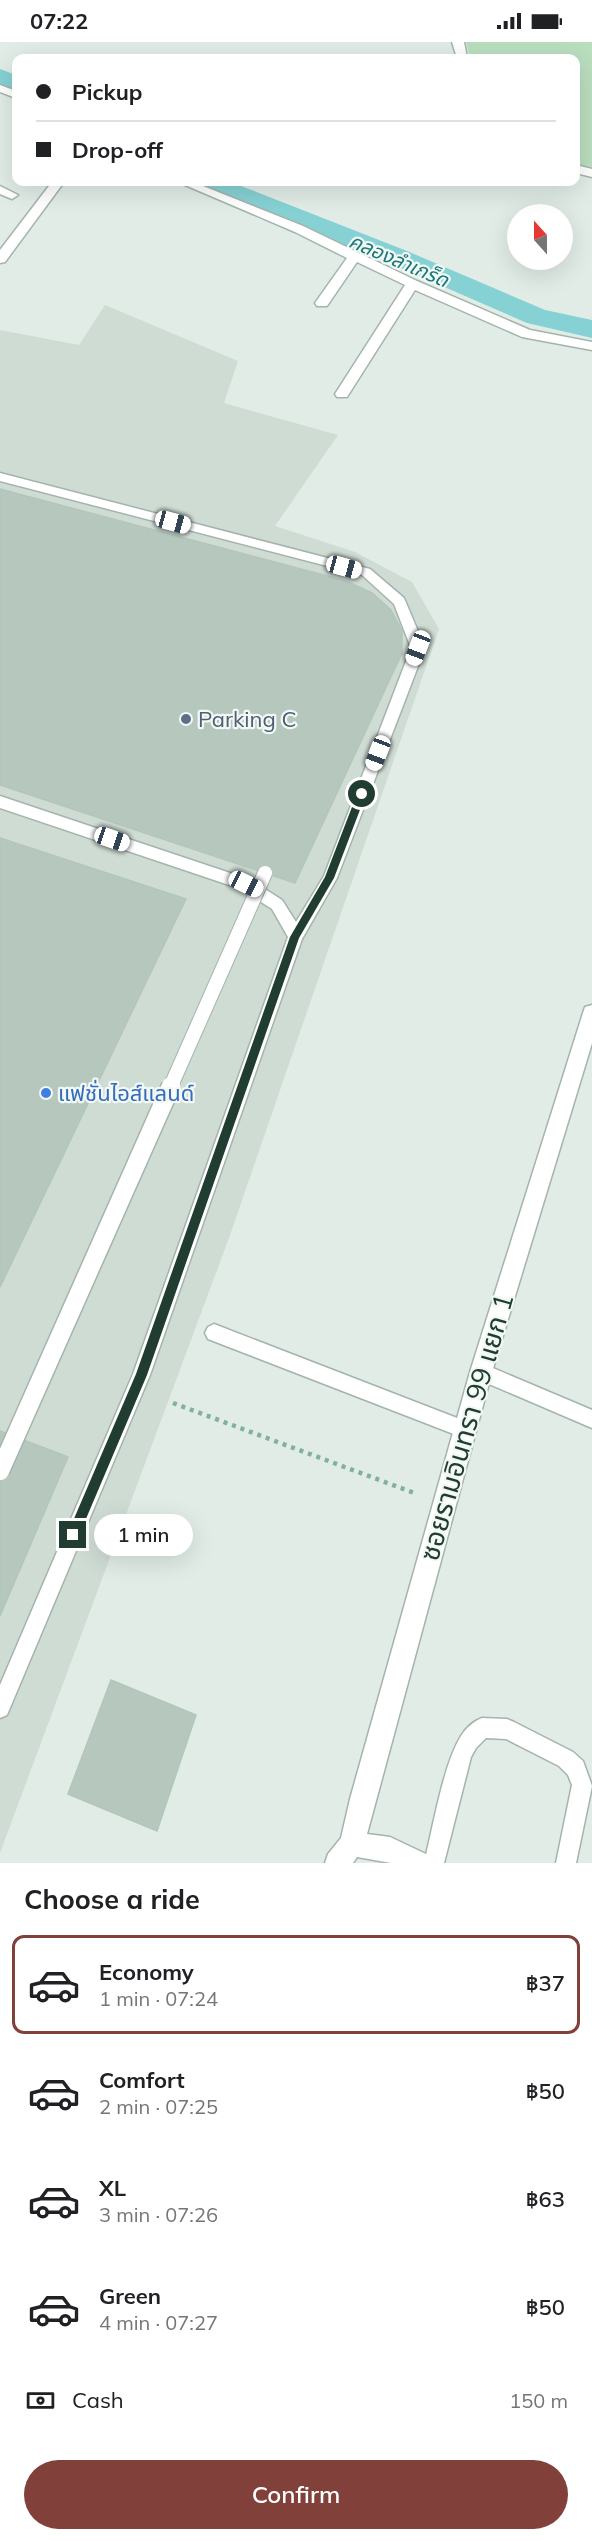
<!DOCTYPE html>
<html lang="en">
<head>
<meta charset="utf-8">
<style>
  body { margin:0; font-family:Mulish,"Noto Sans Thai",sans-serif; background:#f6f6f6; color:#202124; height:100vh; display:flex; flex-direction:column; font-size:22px; white-space:nowrap }
  * { box-sizing:border-box; margin:0 }
  p { font-size:20px; color:#757577 }
  .icon { flex:none; width:33px; height:33px; fill:none; stroke:currentColor; stroke-width:2; stroke-linecap:round; stroke-linejoin:round }
  .map { position:relative; height:1821px; overflow:hidden }
  .side { display:flex; flex-direction:column; background:#fff; flex:1 }
  .side>* { flex:none }
  .guide { position:absolute; left:12px; top:12px; width:568px; height:132px; border-radius:12px; box-shadow:0 6px 24px #0002; display:grid; align-content:center; height:132px; padding:0 24px; background:#fff }
  .needle { width:39px; rotate:339deg }
  .buttons { position:absolute; left:507px; top:162px; display:grid; gap:12px }
  .buttons a { display:grid; place-items:center; width:66px; height:66px; border-radius:50%; background:#fff; box-shadow:0 6px 24px #0002; font-size:30px }
  .end { position:absolute; width:27px; height:27px; margin:-14px; border:8px solid #213d32; background:#fff; box-shadow:0 0 0 3px #fff }
  .from { border-radius:50% }
  .bubble { position:absolute; height:42px; border-radius:21px; background:#fff; box-shadow:0 6px 24px #0002; font-size:20px; font-weight:600; line-height:42px; text-align:center }
  .car { position:absolute; width:18px; height:36px; margin:-18px -9px; border-radius:8px; box-shadow:0 0 4px 2px #0007; background:linear-gradient(#fff 24%,#345 0 40%,#fff 0 76%,#345 0 86%,#fff 0) }
  .guide b { display:flex; align-items:center; gap:21px; height:57px; font-size:22px }
  .guide b+b { border-top:2px solid #e0e0e0 }
  .guide i { width:15px; height:15px; background:#202124 }
  ul { padding:0; list-style:none }
  li { display:flex; align-items:center; gap:18px; height:99px; margin:0 12px 9px; padding:0 12px; border:3px solid transparent; border-radius:12px }
  li div { flex:1 }
  li b { display:block; font-size:22px }
  li em { font-style:normal; font-weight:600 }
  li.selected { border-color:#81403a }
  li>.icon { width:54px; height:54px; stroke-width:1.5 }
  h2 { padding:0 24px; font-size:27px; line-height:72px }
  .pay { display:flex; align-items:center; gap:15px; height:66px; padding:0 24px; font-size:22px }
  .pay p { margin-inline-start:auto }
  .button { display:flex; gap:12px; margin-top:auto; padding:12px 24px }
  .button a { flex:1; height:69px; border-radius:36px; background:#81403a; color:#fff; font-size:24px; font-weight:600; line-height:69px; text-align:center }
  .status { display:flex; justify-content:space-between; align-items:center; height:42px; padding:0 30px; background:#fff; direction:ltr }
  .status svg { height:16px; fill:currentColor }
  .map>svg:first-child { display:block }
  .built { fill:#cfdcd4 }
  .green { fill:#b9debe }
  .lines { fill:none; stroke-linecap:round; stroke-linejoin:round }
  .canal { fill:#86d1d4; fill-rule:evenodd }
  .building { fill:#b6c7be; stroke:#b3c6bc; stroke-width:1.5 }
  .service-casing { stroke:#a4b4ac; stroke-width:3 }
  .minor-casing { stroke:#a4b4ac; stroke-width:3 }
  .path { stroke:#80b19b; stroke-width:4.5; stroke-dasharray:4 5; stroke-linecap:butt }
  .service { fill:#fff; fill-rule:evenodd }
  .minor { fill:#fff; fill-rule:evenodd }
  .service-bridge-far1-casing { stroke:#a4b4ac; stroke-width:16; stroke-linecap:butt }
  .service-bridge-casing { stroke:#a4b4ac; stroke-width:21; stroke-linecap:butt }
  .service-bridge-far1 { stroke:#fff; stroke-width:14 }
  .service-bridge { stroke:#fff; stroke-width:18 }
  .route { fill:#213d32 }
  .service-dot { fill:#5c6f8a; stroke:#f2f8f4; stroke-width:2 }
  .shop-dot { fill:#3f7fe0; stroke:#f2f8f4; stroke-width:2 }
  .labels { text-anchor:middle; dominant-baseline:central; stroke-width:4.5; stroke-linejoin:round; paint-order:stroke }
  .far-water-label { font-size:20px; font-style:italic; fill:#18787c; stroke:#f2f8f4 }
  .service-label { font-size:22px; fill:#4e5e75; stroke:#f2f8f4; text-anchor:start }
  .shop-label { font-size:22px; fill:#366cbe; stroke:#f2f8f4; text-anchor:start }
  .near-street-label { font-size:27px; fill:#213d32; stroke:#f2f8f4 }
</style>
</head>
<body>
<div class="status"><b>07:22</b><svg viewBox="0 0 49 12"><path d="M0 12V9h3v3zM5 12V6h3v6zM10 12V3h3v9zM15 12V0h3v12zM26 1h20v11H26zM47 4h2v5h-2z"/></svg></div>
<div class="map">
<svg width="592" height="1821" viewBox="0 0 592 1821">
  <rect width="100%" height="100%" fill="#e1ece6"/>
  <path class="built" d="M105,263L238,319L224,361L338,393L275,484L355,510L412,540L439,587L229,1196L0,1811V288L79,303Z"/>
  <path class="green" d="M466,0H592V125L576,123V16H470Z"/>
  <g class="lines">
    <g class="canal">
      <path d="M0,27L16,33V48L0,43Z"/>
      <path d="M198,140H231L407,209L545,268L592,278V296L527,281L389,221L201,145Z"/>
    </g>
  </g>
  <g class="building">
    <path d="M0,447L346,539L372,551L391,568L402,589V611L295,841L0,743Z"/>
    <path d="M0,796L186,857L0,1245Z"/>
    <path d="M0,1389L68,1415L0,1574Z"/>
    <path d="M111,1638L196,1673L157,1789L68,1752Z"/>
  </g>
  <g class="lines">
    <defs>
      <g id="service">
        <path d="M0,431L370,527L404,556L425,606L337,836L302,897L150,1333L7,1673L0,1676V1643L133,1332L288,895L272,867L241,847L0,766V754L251,838L282,858L296,880L324,834L411,606L394,562L362,533L0,439Z"/>
        <path d="M214,1282L470,1381L473,1387L470,1393L464,1396L208,1297L205,1291L208,1285Z"/>
        <path d="M481,1321L592,1368V1386L475,1336L472,1330L475,1324Z"/>
        <path d="M482,1676L507,1677L514,1680L573,1710L583,1719L592,1744L576,1821H556L572,1743L568,1733L559,1724L506,1697L486,1696L476,1706L471,1715L444,1821H424C433,1786 443,1723 461,1694C466,1686 474,1679 482,1676Z"/>
      </g>
      <g id="minor">
        <path d="M452,0H464L467,16H457Z"/>
        <path d="M0,43L16,49V56L0,50Z"/>
        <path d="M576,123L592,127V135L576,131Z"/>
        <path d="M52,140H64L5,220L0,221V208Z"/>
        <path d="M178,140H193L303,184L417,239L530,288L592,300V308L522,295L415,248L347,355H337L335,352L405,243L357,220L327,264H317L315,261L347,216L295,190Z"/>
        <path d="M0,144L18,153L12,157L0,152Z"/>
        <path d="M592,963V1001L492,1330L367,1792L390,1795L426,1812L429,1821H391L357,1815L353,1821H325L328,1812L341,1796L350,1757L470,1330L583,971L585,965Z"/>
      </g>
    </defs>
    <use href="#service" class="service-casing"/>
    <use href="#minor" class="minor-casing"/>
    <path class="path" d="M173,1361L417,1452"/>
    <use href="#service" class="service"/>
    <use href="#minor" class="minor"/>
    <defs>
      <path id="service-bridge-far1" d="M170,1046L265,831"/>
      <path id="service-bridge" d="M0,1429L171,1044"/>
    </defs>
    <use href="#service-bridge-far1" class="service-bridge-far1-casing"/>
    <use href="#service-bridge" class="service-bridge-casing"/>
    <use href="#service-bridge-far1" class="service-bridge-far1"/>
    <use href="#service-bridge" class="service-bridge"/>
  </g>
  <path class="route" d="M362,749L366,752L334,836L299,896L147,1333L77,1498L73,1499L67,1493L136,1332L290,895L325,835L357,752Z"/>
  <circle class="service-dot" cx="186" cy="677" r="6"/>
  <circle class="shop-dot" cx="46" cy="1051" r="6"/>
  <g class="labels">
    <g class="far-water-label">
      <text transform="translate(399 218) rotate(23)">คลองลำเกร็ด</text>
    </g>
    <g class="service-label">
      <text x="198" y="677">Parking C</text>
    </g>
    <g class="shop-label">
      <text x="58" y="1051">แฟชั่นไอส์แลนด์</text>
    </g>
    <g class="near-street-label">
      <text transform="translate(466 1385) rotate(-74)">ซอยรามอินทรา 99 แยก 1</text>
    </g>
  </g>
</svg>
<div class="buttons">
<a><svg class="needle" viewBox="-14 -14 28 28"><path d="M0-13l5 13h-10z" fill="#e53935"/><path d="M0 13l5-13h-10z" fill="#757577"/></svg></a>
</div>
<i class="end from" style="left:362px;top:752px"></i>
<i class="end" style="left:73px;top:1493px"></i>
<div class="bubble" style="left:94px;top:1472px;width:99px">1 min</div>
<i class="car" style="left:173px;top:480px;rotate:105deg"></i>
<i class="car" style="left:344px;top:525px;rotate:105deg"></i>
<i class="car" style="left:418px;top:606px;rotate:201deg"></i>
<i class="car" style="left:378px;top:711px;rotate:201deg"></i>
<i class="car" style="left:112px;top:797px;rotate:109deg"></i>
<i class="car" style="left:246px;top:842px;rotate:116deg"></i>
<div class="guide">
<b><i class="from"></i>Pickup</b>
<b><i></i>Drop-off</b>
</div>
</div>
<section class="side">
<h2>Choose a ride</h2>
<ul>
<li class="selected"><svg class="icon" aria-label="car" viewBox="0 0 24 24"><path d="M5 17H2v-5l4-1 3-4h7l3 4 3 1v5h-3M9 17h6M6 11h13"/><circle cx="7" cy="17" r="2"/><circle cx="17" cy="17" r="2"/></svg><div><b>Economy</b><p>1 min · 07:24</p></div><em>฿37</em></li>
<li><svg class="icon" aria-label="car" viewBox="0 0 24 24"><path d="M5 17H2v-5l4-1 3-4h7l3 4 3 1v5h-3M9 17h6M6 11h13"/><circle cx="7" cy="17" r="2"/><circle cx="17" cy="17" r="2"/></svg><div><b>Comfort</b><p>2 min · 07:25</p></div><em>฿50</em></li>
<li><svg class="icon" aria-label="car" viewBox="0 0 24 24"><path d="M5 17H2v-5l4-1 3-4h7l3 4 3 1v5h-3M9 17h6M6 11h13"/><circle cx="7" cy="17" r="2"/><circle cx="17" cy="17" r="2"/></svg><div><b>XL</b><p>3 min · 07:26</p></div><em>฿63</em></li>
<li><svg class="icon" aria-label="car" viewBox="0 0 24 24"><path d="M5 17H2v-5l4-1 3-4h7l3 4 3 1v5h-3M9 17h6M6 11h13"/><circle cx="7" cy="17" r="2"/><circle cx="17" cy="17" r="2"/></svg><div><b>Green</b><p>4 min · 07:27</p></div><em>฿50</em></li>
</ul>
<div class="pay"><svg class="icon" aria-label="cash" viewBox="0 0 24 24"><path d="M3 7h18v10H3z"/><circle cx="12" cy="12" r="2"/></svg>Cash<p>150 m</p></div>
<div class="button"><a>Confirm</a></div>
</section>
</body>
</html>
